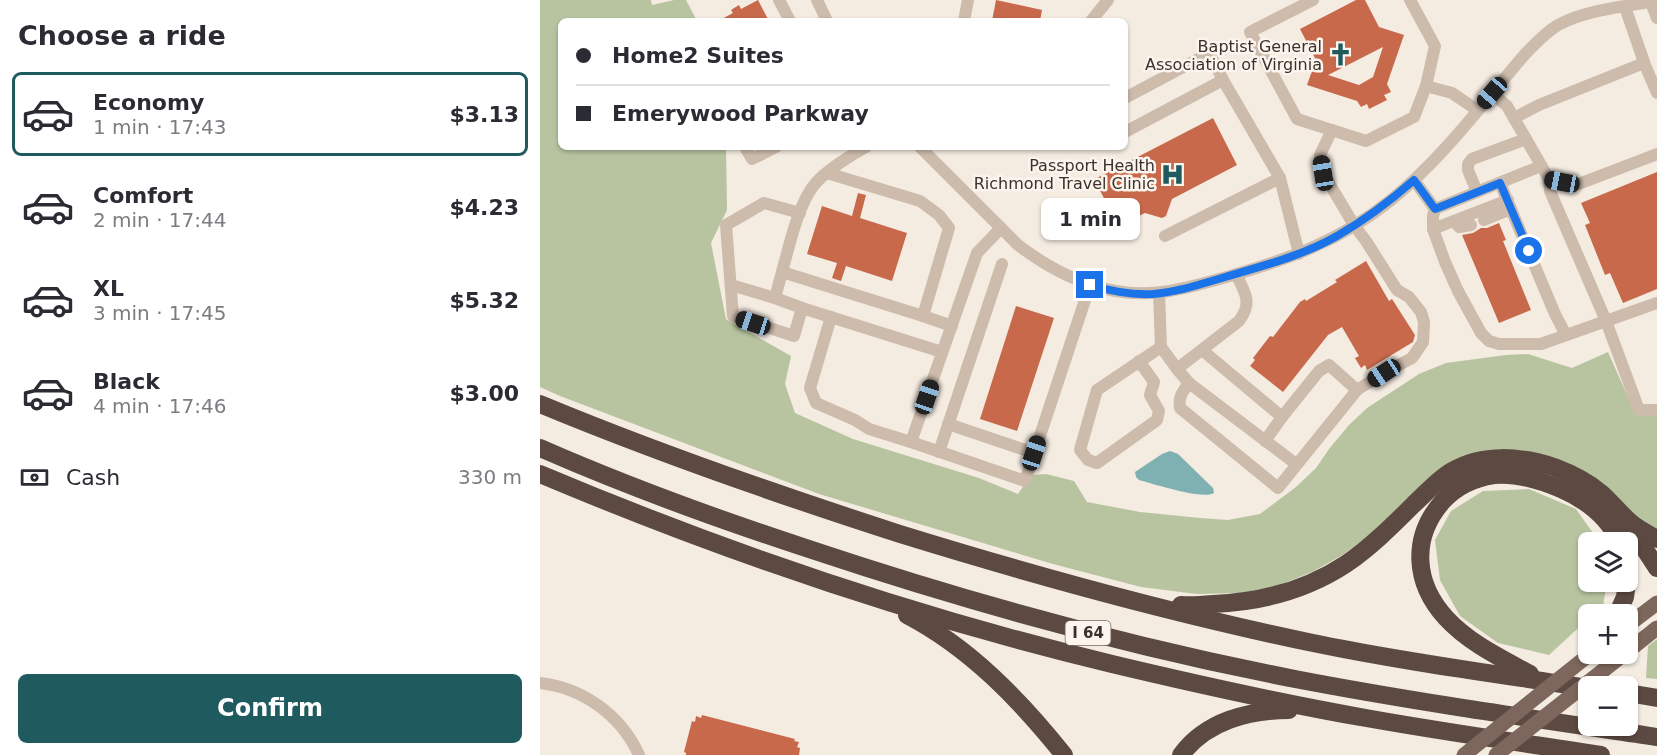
<!DOCTYPE html>
<html lang="en">
<head>
<meta charset="utf-8">
<style>
  body { margin:0; font-family:"DejaVu Sans",sans-serif; background:#f7f7f7; color:#2b2b33; height:100vh; display:flex; flex-direction:column; font-size:22px; white-space:nowrap }
  * { box-sizing:border-box; margin:0 }
  p { font-size:20px; color:#7c7c81 }
  .icon { flex:none; width:33px; height:33px; fill:none; stroke:currentColor; stroke-width:2; stroke-linecap:round; stroke-linejoin:round }
  .map { position:relative; flex:1; overflow:hidden }
  .details { display:flex; flex-direction:column; background:#fff; width:540px }
  .details>* { flex:none }
  .hud { position:absolute; left:18px; top:18px; width:570px; height:132px; border-radius:9px; box-shadow:0 2px 4px #0004; display:grid; align-content:center; height:132px; padding:0 18px; background:#fff }
  .fabs { position:absolute; left:1038px; top:532px; display:grid; gap:12px }
  .fabs a { display:grid; place-items:center; width:60px; height:60px; border-radius:9px; background:#fff; box-shadow:0 2px 4px #0004; font-size:30px }
  .end { position:absolute; width:27px; height:27px; margin:-14px; border:8px solid #1a73e8; background:#fff; box-shadow:0 0 0 3px #fff }
  .from { border-radius:50% }
  .bubble { position:absolute; height:42px; border-radius:9px; background:#fff; box-shadow:0 2px 4px #0004; font-size:20px; font-weight:700; line-height:42px; text-align:center }
  .car { position:absolute; width:18px; height:36px; margin:-18px -9px; border-radius:8px; box-shadow:0 0 4px 2px #0007; background:linear-gradient(#222 24%,#8ab4d8 0 40%,#222 0 76%,#8ab4d8 0 86%,#222 0) }
  .hud b { display:flex; align-items:center; gap:21px; height:57px; font-size:22px }
  .hud b+b { border-top:2px solid #e1e1e2 }
  .hud i { width:15px; height:15px; background:#2b2b33 }
  ul { padding:0; list-style:none }
  li { display:flex; align-items:center; gap:18px; height:84px; margin:0 12px 9px; padding:0 6px; border:3px solid transparent; border-radius:9px }
  li div { flex:1 }
  li b { display:block; font-size:22px }
  li em { font-style:normal; font-weight:700 }
  li.current { border-color:#1f5a5e }
  li>.icon { width:54px; height:54px; stroke-width:1.5 }
  h2 { padding:0 18px; font-size:27px; line-height:72px }
  .pay { display:flex; align-items:center; gap:15px; height:66px; padding:0 18px; font-size:22px }
  .pay p { margin-inline-start:auto }
  .button { display:flex; gap:12px; margin-top:auto; padding:12px 18px }
  .button a { flex:1; height:69px; border-radius:9px; background:#1f5a5e; color:#fff; font-size:24px; font-weight:700; line-height:69px; text-align:center }
  main { display:flex; flex:1; min-height:0 }
  .map>svg:first-child { display:block }
  .green { fill:#b8c4a0 }
  .water { fill:#7fb0b2 }
  .building { fill:#c8694b; fill-rule:evenodd }
  .lines { fill:none; stroke-linecap:round; stroke-linejoin:round }
  .minor { stroke:#cdbbac; stroke-width:12 }
  .major { stroke:#7d675c; stroke-width:15 }
  .highway { stroke:#5c4a42; stroke-width:18 }
  .major-bridge { stroke:#7d675c; stroke-width:15 }
  .route { stroke:#1a73e8; stroke-width:8 }
  .labels { text-anchor:middle; dominant-baseline:central; stroke-width:5; stroke-linejoin:round; paint-order:stroke }
  .shield { fill:#fbf5ee; stroke:#756b66; stroke-width:1.5 }
  .shield-label { font-size:15px; font-weight:bold; fill:#3b302b }
  .poi-label { font-size:16px; fill:#3b302b; stroke:#fbf5ee; text-anchor:end }
</style>
</head>
<body>
<main>
<section class="details">
<h2>Choose a ride</h2>
<ul>
<li class="current"><svg class="icon" aria-label="car" viewBox="0 0 24 24"><path d="M5 17H2v-5l4-1 3-4h7l3 4 3 1v5h-3M9 17h6M6 11h13"/><circle cx="7" cy="17" r="2"/><circle cx="17" cy="17" r="2"/></svg><div><b>Economy</b><p>1 min · 17:43</p></div><em>$3.13</em></li>
<li><svg class="icon" aria-label="car" viewBox="0 0 24 24"><path d="M5 17H2v-5l4-1 3-4h7l3 4 3 1v5h-3M9 17h6M6 11h13"/><circle cx="7" cy="17" r="2"/><circle cx="17" cy="17" r="2"/></svg><div><b>Comfort</b><p>2 min · 17:44</p></div><em>$4.23</em></li>
<li><svg class="icon" aria-label="car" viewBox="0 0 24 24"><path d="M5 17H2v-5l4-1 3-4h7l3 4 3 1v5h-3M9 17h6M6 11h13"/><circle cx="7" cy="17" r="2"/><circle cx="17" cy="17" r="2"/></svg><div><b>XL</b><p>3 min · 17:45</p></div><em>$5.32</em></li>
<li><svg class="icon" aria-label="car" viewBox="0 0 24 24"><path d="M5 17H2v-5l4-1 3-4h7l3 4 3 1v5h-3M9 17h6M6 11h13"/><circle cx="7" cy="17" r="2"/><circle cx="17" cy="17" r="2"/></svg><div><b>Black</b><p>4 min · 17:46</p></div><em>$3.00</em></li>
</ul>
<div class="pay"><svg class="icon" aria-label="cash" viewBox="0 0 24 24"><path d="M3 7h18v10H3z"/><circle cx="12" cy="12" r="2"/></svg>Cash<p>330 m</p></div>
<div class="button"><a>Confirm</a></div>
</section>
<div class="map">
<svg width="1117" height="755" viewBox="0 0 1117 755">
  <rect width="100%" height="100%" fill="#f4ebe1"/>
  <g class="green">
    <path d="M0,0H111L112,5L134,0H146L157,21H21V147H186L187,210L171,243L186,319L251,356L245,384L255,413L313,439L439,478L478,494L491,475L506,474L534,481L547,502L600,512L660,518L688,520L720,514L756,487L776,468L789,449L809,425L827,408L879,374L906,363L966,355L988,354L1032,368L1068,352L1096,415L1117,413V531L1083,510L910,464L885,481L830,535L801,556L772,572L734,587L700,593L657,594L601,587L513,564L279,494L20,396L0,387Z"/>
    <path d="M989,489L1036,509L1060,543H1048V582H1067L1063,606L1053,615H1048V619L1009,655L958,643L920,616L900,580L895,540L911,511L943,491Z"/>
    <path d="M1117,639V679L1106,678L1108,646Z"/>
  </g>
  <path class="water" d="M630,451L638,454L673,488L674,493C663,500 614,484 599,480L596,477L595,472L622,454Z"/>
  <g class="building">
    <path d="M218,0L229,21H178L193,13L191,10L199,5L201,9Z"/>
    <path d="M456,0L502,10L500,21H452Z"/>
    <path d="M816,0H825L839,27L864,35L847,84L851,92L844,95L847,100L829,109L827,104L821,107L817,101L767,85L776,60L760,29ZM843,47L833,77L819,85L788,75Z"/>
    <path d="M673,118L697,165L632,199L626,216L622,218L605,213L582,224L577,223L555,181L557,178Z"/>
    <path d="M1117,172V289L1083,303L1070,273L1065,275L1045,225L1050,223L1041,203Z"/>
    <path d="M318,193L326,195L320,218L367,233L352,281L306,266L301,281L292,278L297,263L267,254L282,206L312,216Z"/>
    <path d="M959,223L966,240L963,241L991,310L959,323L922,235L933,233L941,228H947Z"/>
    <path d="M826,261L849,301L852,299L875,335L873,342L827,370L825,365L821,368L815,358L819,356L802,327L788,335L743,392L710,366L715,360L713,358L730,336L733,337L760,302L765,299L766,301L797,282L795,280Z"/>
    <path d="M476,306L514,318L477,431L440,419Z"/>
    <path d="M162,715L255,739L254,741L259,742L257,747L260,748L259,755H146V753L144,752L152,721L155,722L156,716L161,718Z"/>
  </g>
  <g class="lines">
    <g class="minor">
      <path d="M239,0L250,21"/>
      <path d="M277,0L287,21"/>
      <path d="M773,0L710,32L757,119L826,141L874,117L886,86L895,46L870,0"/>
      <path d="M1110,0L1117,18"/>
      <path d="M1085,7L1105,65L1117,93"/>
      <path d="M424,21L428,0"/>
      <path d="M551,21L568,0"/>
      <path d="M886,86L912,93L937,110"/>
      <path d="M952,93L967,106L1009,179L1036,185L1117,154"/>
      <path d="M585,98L662,57L673,60L683,80L740,178L759,254"/>
      <path d="M974,118L999,105L1104,63"/>
      <path d="M585,132L683,80"/>
      <path d="M205,147L212,159L236,147"/>
      <path d="M380,147L478,245C507,267 540,285 576,291C614,298 647,288 683,278C746,260 799,242 851,200C903,158 943,103 986,53C996,43 1006,32 1018,25C1046,10 1086,6 1117,1"/>
      <path d="M287,173L380,201L399,215L409,228L383,316L242,272C249,247 258,205 274,185C285,171 311,155 326,147"/>
      <path d="M874,180L895,209L893,216V229L905,262L918,291L941,333L949,341L959,344H1001L1066,321L1010,191L1009,179"/>
      <path d="M960,183L1015,314L1026,335"/>
      <path d="M937,192L928,170V164L932,159L986,139"/>
      <path d="M895,209L1001,166"/>
      <path d="M260,213L224,203L186,225L193,316L254,336L262,308L402,352"/>
      <path d="M944,220L971,209"/>
      <path d="M914,221L919,227L931,225"/>
      <path d="M461,228L437,253L371,442L485,481L550,285"/>
      <path d="M893,229L968,200"/>
      <path d="M625,236L740,178"/>
      <path d="M242,272L235,298L262,308"/>
      <path d="M191,285L235,298"/>
      <path d="M1117,303L1066,321L1099,410H1117"/>
      <path d="M383,316L412,326"/>
      <path d="M291,317L270,388L276,403L315,420L329,429L371,442"/>
      <path d="M621,347L637,369L699,321C713,302 705,293 696,274"/>
      <path d="M662,350L742,417L725,441"/>
      <path d="M599,361L614,382L610,395L619,411L617,420L557,463L548,460L540,450L557,390L621,347L619,293"/>
      <path d="M637,369L649,383C643,391 638,397 640,408L738,488L817,390L844,373L872,358L883,342L884,322L881,312L869,297L857,290L826,241L814,225L783,173L780,155L792,130"/>
      <path d="M649,383L756,464"/>
      <path d="M742,417L779,371L789,365L817,390"/>
      <path d="M408,424L494,453"/>
      <path d="M399,452L462,264"/>
      <path d="M0,683C43,688 81,715 99,755"/>
    </g>
    <g class="major">
      <path d="M1088,625L1117,603"/>
      <path d="M1088,651L1117,628"/>
    </g>
    <g class="highway">
      <path d="M0,404C118,453 239,495 360,534C496,576 634,614 773,643C864,662 957,674 1048,688"/>
      <path d="M0,448C89,487 180,520 272,550C431,603 591,647 755,679C875,702 996,719 1117,737"/>
      <path d="M0,474C185,552 376,617 572,664C656,684 741,703 826,718C904,732 983,743 1061,755"/>
      <path d="M1089,525L1117,568"/>
      <path d="M641,605C651,606 662,605 673,604C721,602 765,591 806,564C831,547 853,525 874,504C886,493 898,479 912,471C943,453 981,456 1014,467C1030,473 1048,482 1061,493C1071,502 1080,513 1090,522C1098,529 1108,534 1117,539"/>
      <path d="M367,615C430,648 480,700 524,755"/>
      <path d="M1077,615L1085,597L1087,582"/>
      <path d="M990,674C961,658 929,643 906,618C874,583 871,538 902,502C915,487 934,478 954,475C977,473 1000,480 1021,489C1046,500 1069,518 1080,543"/>
      <path d="M1088,693L1117,698"/>
      <path d="M641,755C666,721 709,710 749,710"/>
    </g>
    <g class="major-bridge">
      <path d="M924,755L1050,654"/>
      <path d="M956,755L1084,654"/>
    </g>
  </g>
  <g class="lines">
    <path class="route" d="M550,285C570,291 592,295 613,294C638,292 661,284 685,277C722,266 762,256 797,236C825,220 850,201 874,180L895,209L960,183L989,251"/>
  </g>
  <defs>
    <symbol id="church-bare" viewBox="-9 -9 18 18"><path d="M-1.2-6h2.4v3.5h3.3v2.4h-3.3V6h-2.4V-.1h-3.3v-2.4h3.3Z" fill="#1f5a5e" stroke="#fbf5ee" stroke-width="2.5" paint-order="stroke"/></symbol>
    <symbol id="hospital-bare" viewBox="-9 -9 18 18"><path d="M-5-5h3v3.5h4V-5h3V5h-3V1.5h-4V5h-3Z" fill="#1f5a5e" stroke="#fbf5ee" stroke-width="2.5" paint-order="stroke"/></symbol>
  </defs>
  <g fill-rule="evenodd">
    <use href="#church-bare" x="784" y="38" width="33" height="33"/>
    <use href="#hospital-bare" x="616" y="158" width="33" height="33"/>
  </g>
  <g class="labels">
    <rect class="shield" x="525.5" y="621" width="45" height="24" rx="4.5"/>
    <g class="shield-label">
      <text x="548" y="633">I 64</text>
    </g>
    <g class="poi-label">
      <text x="782" y="46">Baptist General<tspan x="782" dy="18">Association of Virginia</tspan></text>
      <text x="615" y="165">Passport Health<tspan x="615" dy="18">Richmond Travel Clinic</tspan></text>
    </g>
  </g>
</svg>
<div class="fabs">
<a><svg class="icon" aria-label="layers" viewBox="0 0 24 24"><path d="M12 4l9 5-9 5-9-5zM3 14l9 5 9-5"/></svg></a>
<a>+</a>
<a>−</a>
</div>
<i class="end from" style="left:989px;top:251px"></i>
<i class="end" style="left:550px;top:285px"></i>
<div class="bubble" style="left:501px;top:198px;width:99px">1 min</div>
<i class="car" style="left:952px;top:93px;rotate:221deg"></i>
<i class="car" style="left:783px;top:173px;rotate:351deg"></i>
<i class="car" style="left:1022px;top:182px;rotate:281deg"></i>
<i class="car" style="left:213px;top:323px;rotate:288deg"></i>
<i class="car" style="left:844px;top:373px;rotate:237deg"></i>
<i class="car" style="left:387px;top:397px;rotate:19deg"></i>
<i class="car" style="left:494px;top:453px;rotate:18deg"></i>
<div class="hud">
<b><i class="from"></i>Home2 Suites</b>
<b><i></i>Emerywood Parkway</b>
</div>
</div>
</main>
</body>
</html>
